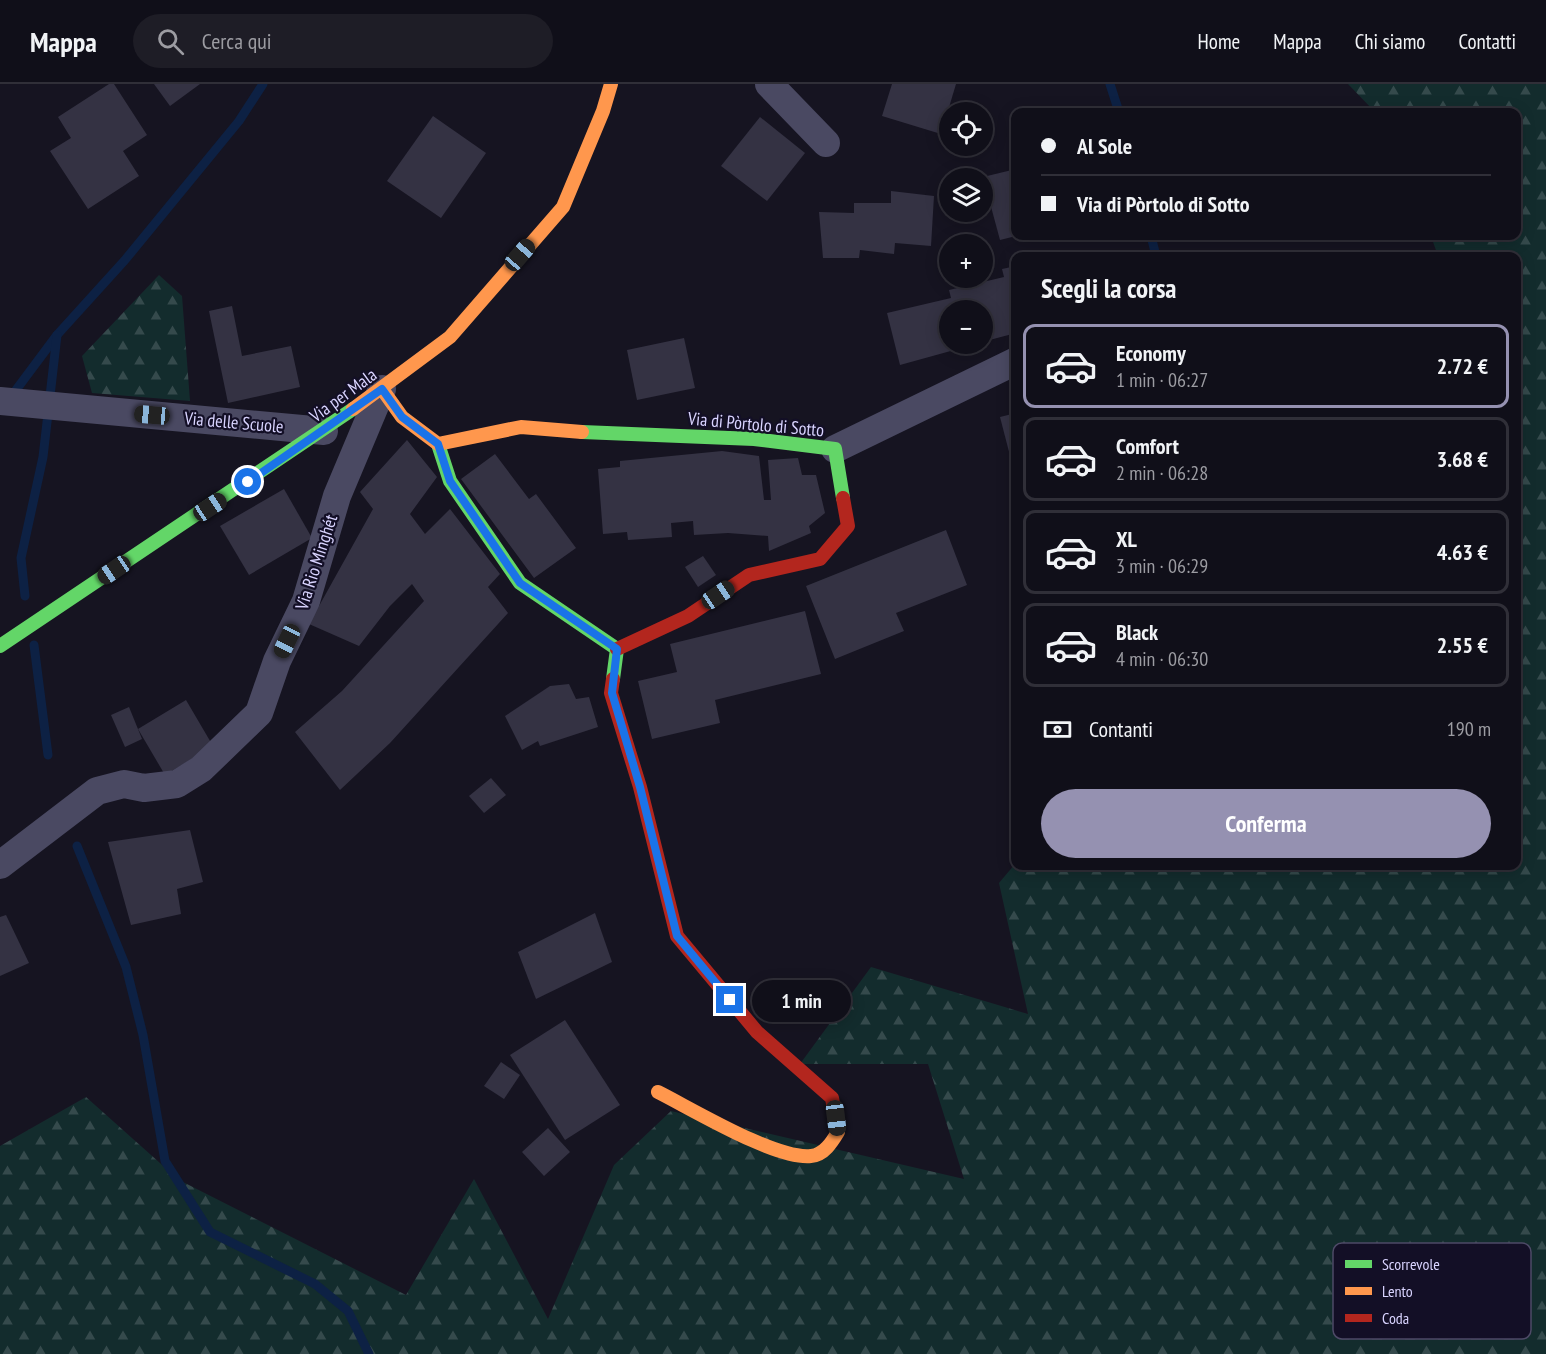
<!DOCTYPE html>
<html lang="it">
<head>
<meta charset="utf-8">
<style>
  body { margin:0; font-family:"PT Sans Narrow",sans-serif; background:#1e1d26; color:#f1f3f6; height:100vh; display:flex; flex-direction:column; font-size:22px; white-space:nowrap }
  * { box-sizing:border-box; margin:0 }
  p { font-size:20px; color:#9c9ca2 }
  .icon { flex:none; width:33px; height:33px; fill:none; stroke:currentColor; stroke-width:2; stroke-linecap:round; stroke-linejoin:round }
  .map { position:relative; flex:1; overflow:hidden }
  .side { position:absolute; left:1011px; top:168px; width:510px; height:618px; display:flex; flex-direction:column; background:#100f19; border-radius:12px; box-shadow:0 3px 15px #0003,0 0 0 2px #302f38 }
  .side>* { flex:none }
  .hud { position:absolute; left:1011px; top:24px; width:510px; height:132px; border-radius:12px; box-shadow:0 3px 15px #0003,0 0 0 2px #302f38; display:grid; align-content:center; height:132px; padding:0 30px; background:#100f19 }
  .buttons { position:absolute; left:939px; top:18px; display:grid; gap:12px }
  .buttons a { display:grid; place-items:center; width:54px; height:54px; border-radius:50%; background:#100f19; box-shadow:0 3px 15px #0003,0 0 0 2px #302f38; font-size:30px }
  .end { position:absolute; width:27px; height:27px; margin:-14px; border:8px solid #1a73e8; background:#fff; box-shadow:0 0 0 3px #fff }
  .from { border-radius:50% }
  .bubble { position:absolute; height:42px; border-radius:21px; background:#100f19; box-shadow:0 3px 15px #0003,0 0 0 2px #302f38; font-size:20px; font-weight:700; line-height:42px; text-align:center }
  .car { position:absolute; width:18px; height:36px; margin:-18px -9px; border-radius:8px; box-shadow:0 0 4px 2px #0007; background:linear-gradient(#222 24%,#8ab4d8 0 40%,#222 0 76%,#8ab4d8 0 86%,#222 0) }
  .hud b { display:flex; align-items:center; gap:21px; height:57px; font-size:22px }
  .hud b+b { border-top:2px solid #302f38 }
  .hud i { width:15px; height:15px; background:#f1f3f6 }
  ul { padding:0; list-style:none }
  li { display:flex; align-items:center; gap:18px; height:84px; margin:0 12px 9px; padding:0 18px; border:3px solid #302f38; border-radius:12px }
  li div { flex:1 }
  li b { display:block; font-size:22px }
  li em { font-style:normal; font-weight:700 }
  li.current { border-color:#9591b1 }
  li>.icon { width:54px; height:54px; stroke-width:1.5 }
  h2 { padding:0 30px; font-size:27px; line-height:72px }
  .pay { display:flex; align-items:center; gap:15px; height:66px; padding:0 30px; font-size:22px }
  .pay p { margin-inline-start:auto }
  .primary-button { display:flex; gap:12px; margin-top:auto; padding:12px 30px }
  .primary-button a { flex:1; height:69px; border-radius:36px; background:#9591b1; color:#fff; font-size:24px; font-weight:700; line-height:69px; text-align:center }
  header { display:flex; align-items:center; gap:36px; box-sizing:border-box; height:84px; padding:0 30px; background:#100f19; border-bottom:2px solid #302f38 }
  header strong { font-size:28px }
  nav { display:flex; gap:33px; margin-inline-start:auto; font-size:21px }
  .search { width:420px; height:54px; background:#1e1d26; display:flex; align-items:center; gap:15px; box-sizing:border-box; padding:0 21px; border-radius:33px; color:#9c9ca2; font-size:22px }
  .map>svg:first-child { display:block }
  .forest { fill:url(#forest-firs) }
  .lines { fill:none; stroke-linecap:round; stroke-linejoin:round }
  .stream { stroke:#0d2144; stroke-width:9 }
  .building { fill:#343243 }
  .street { stroke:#4a4962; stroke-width:28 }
  .fast { stroke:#63d668; stroke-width:14 }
  .slow { stroke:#ff974d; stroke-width:14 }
  .jam { stroke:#b3261e; stroke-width:14 }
  .route { stroke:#1a73e8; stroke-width:8 }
  .labels { text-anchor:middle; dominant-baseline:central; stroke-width:4.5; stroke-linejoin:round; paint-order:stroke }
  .street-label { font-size:18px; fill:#d9d4ff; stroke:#130f26 }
  .key { fill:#130f26; stroke:#4e4a67; stroke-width:1.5 }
  .key-label { font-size:16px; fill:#d9d4ff }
</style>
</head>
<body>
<header>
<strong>Mappa</strong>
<div class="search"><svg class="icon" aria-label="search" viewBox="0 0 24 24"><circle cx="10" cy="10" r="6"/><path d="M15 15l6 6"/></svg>Cerca qui</div>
<nav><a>Home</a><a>Mappa</a><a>Chi siamo</a><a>Contatti</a></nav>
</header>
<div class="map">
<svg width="1546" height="1270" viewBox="0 0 1546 1270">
  <defs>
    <pattern id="forest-firs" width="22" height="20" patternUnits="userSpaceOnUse" patternTransform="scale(1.5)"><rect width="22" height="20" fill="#132c2d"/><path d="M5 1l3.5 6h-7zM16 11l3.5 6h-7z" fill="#354a4c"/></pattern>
  </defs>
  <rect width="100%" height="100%" fill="#161421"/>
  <g class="forest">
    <path d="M1348,0H1546V1270H0V1062L86,1013L179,1096L406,1211L474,1095L548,1235L614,1081L671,1027L964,1095L928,980H800L871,883L1028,930L999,799L1015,780L1516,782V172H1438L1431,152H1516V28H1375Z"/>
    <path d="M159,191L182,212L190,317L92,309L82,272Z"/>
  </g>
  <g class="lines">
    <g class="stream">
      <path d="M1110,0L1119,28"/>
      <path d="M1151,152L1156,172"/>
      <path d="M10,314L57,251L125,176L239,37L263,0"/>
      <path d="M25,512L21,474L43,373L57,251"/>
      <path d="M34,561L48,671"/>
      <path d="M77,762L126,883L143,951L165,1077L210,1148L315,1200L348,1227L369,1270"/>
    </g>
  </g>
  <g class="building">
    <path d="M109,0H114L147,51L123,67L139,92L88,125L50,67L71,54L58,33Z"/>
    <path d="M154,0H200L170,22Z"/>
    <path d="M892,0H956L941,50L882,32Z"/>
    <path d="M433,32L486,69L441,134L387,97Z"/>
    <path d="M760,33L805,69L767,117L721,82Z"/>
    <path d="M1016,85V152L1000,156L983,93Z"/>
    <path d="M891,107L934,112L931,162L895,159L894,170L860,166L859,174H823L819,128L854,129V119H891Z"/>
    <path d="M1016,182V249L982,258V226H950V260H976L900,281L887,229L951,214L949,206L1004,193L1002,185Z"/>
    <path d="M232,222L242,272L291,262L300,303L228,319L209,227Z"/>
    <path d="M684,254L695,304L637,316L627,266Z"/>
    <path d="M1016,329V390L1015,391L1000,333Z"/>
    <path d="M407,356L437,393L410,430L425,450L450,425L500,490L488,503L508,529L390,659L340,706L295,648L342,607L424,517L412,500L390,522L359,562L309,540L373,425L360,408Z"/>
    <path d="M722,367L759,372L764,416H771L768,376L798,374L802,391H816L825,429L809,442L811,449L769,467L768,452L728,449L694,451L693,437L671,439L672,453L628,456L627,448L603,450L598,385L620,383V377Z"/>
    <path d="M495,370L529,415L536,410L576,464L534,494L461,395Z"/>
    <path d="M284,405L312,454L249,491L220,442Z"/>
    <path d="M946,446L967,501L896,529L904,547L835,575L806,502Z"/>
    <path d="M703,472L716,491L698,503L685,483Z"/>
    <path d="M805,527L821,590L715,616L720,639L652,655L638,597L677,588L670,560Z"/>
    <path d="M569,600L576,615L589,613L598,643L540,662L538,657L522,666L505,632L550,602Z"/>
    <path d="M186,616L213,662L165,691L138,645Z"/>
    <path d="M129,623L142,655L125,663L111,631Z"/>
    <path d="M491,694L506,711L484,729L469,712Z"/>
    <path d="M190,746L203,798L177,805L181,830L131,841L108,758Z"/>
    <path d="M595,829L612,878L536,915L518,868Z"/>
    <path d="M6,831L29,879L0,892V833Z"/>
    <path d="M565,936L620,1021L565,1056L510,971Z"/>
    <path d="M501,978L520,991L504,1015L484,1002Z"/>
    <path d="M548,1044L570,1068L544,1092L522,1068Z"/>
  </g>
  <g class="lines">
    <g class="street">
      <path d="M769,0L826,59"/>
      <path d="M0,317L324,347"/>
      <path d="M835,365L1016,277"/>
      <path d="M0,781L97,707L124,700L144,704L177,700L201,685L259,629L277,577L306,517L337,412L382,305"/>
    </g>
    <g class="fast">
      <path d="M582,348L754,355L835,365L843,414"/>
      <path d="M438,360L450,397L520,499L617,565L613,595"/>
      <path d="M0,562L353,325"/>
    </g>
    <g class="slow">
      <path d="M382,305L402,333L438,360L521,343L582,348"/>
      <path d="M353,325L450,253L563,123L603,27L611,0"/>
      <path d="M658,1008C692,1025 776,1076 811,1072C824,1071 832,1058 838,1048L835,1031"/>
    </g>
    <g class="jam">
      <path d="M617,565L688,532L749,491L820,475L848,442L843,414"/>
      <path d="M613,595L611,609L640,703L677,852L757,948L832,1014L835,1031"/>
    </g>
  </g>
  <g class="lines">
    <path class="route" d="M248,398L382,305L402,333L438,360L450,397L520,499L617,565L612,609L640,703L677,852L730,916"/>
  </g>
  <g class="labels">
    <g class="street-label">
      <text transform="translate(343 311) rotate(-36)">Via per Mala</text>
      <text transform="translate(234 338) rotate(5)">Via delle Scuole</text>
      <text transform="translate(756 340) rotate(5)">Via di Pòrtolo di Sotto</text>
      <text transform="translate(316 478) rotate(-72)">Via Rio Minghét</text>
    </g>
  </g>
  <rect x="1333" y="1159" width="198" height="96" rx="9" class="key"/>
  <rect x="1345" y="1176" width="27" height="8" fill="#63d668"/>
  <rect x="1345" y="1203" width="27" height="8" fill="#ff974d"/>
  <rect x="1345" y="1230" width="27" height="8" fill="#b3261e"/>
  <g class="key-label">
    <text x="1382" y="1186">Scorrevole</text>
    <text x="1382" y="1213">Lento</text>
    <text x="1382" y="1240">Coda</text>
  </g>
</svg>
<div class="buttons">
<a><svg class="icon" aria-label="locate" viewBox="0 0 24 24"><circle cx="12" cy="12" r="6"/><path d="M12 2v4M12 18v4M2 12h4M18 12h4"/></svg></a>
<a><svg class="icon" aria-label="layers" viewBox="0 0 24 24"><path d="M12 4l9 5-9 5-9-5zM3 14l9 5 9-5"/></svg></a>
<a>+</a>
<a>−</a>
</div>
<i class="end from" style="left:248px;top:398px"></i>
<i class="end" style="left:730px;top:916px"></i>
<div class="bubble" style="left:752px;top:896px;width:99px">1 min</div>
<i class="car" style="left:520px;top:171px;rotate:41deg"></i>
<i class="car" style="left:152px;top:331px;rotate:275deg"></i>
<i class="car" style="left:210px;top:423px;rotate:57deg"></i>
<i class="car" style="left:114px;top:486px;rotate:236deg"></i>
<i class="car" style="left:718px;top:511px;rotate:56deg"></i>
<i class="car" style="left:287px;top:557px;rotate:206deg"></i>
<i class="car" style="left:836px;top:1034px;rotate:173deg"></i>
<div class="hud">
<b><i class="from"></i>Al Sole</b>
<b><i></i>Via di Pòrtolo di Sotto</b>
</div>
<section class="side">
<h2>Scegli la corsa</h2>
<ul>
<li class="current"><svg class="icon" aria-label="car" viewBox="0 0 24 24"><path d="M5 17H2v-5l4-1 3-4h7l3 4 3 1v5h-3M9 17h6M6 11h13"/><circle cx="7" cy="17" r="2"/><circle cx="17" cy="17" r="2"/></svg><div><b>Economy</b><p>1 min · 06:27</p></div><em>2.72 €</em></li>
<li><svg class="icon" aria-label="car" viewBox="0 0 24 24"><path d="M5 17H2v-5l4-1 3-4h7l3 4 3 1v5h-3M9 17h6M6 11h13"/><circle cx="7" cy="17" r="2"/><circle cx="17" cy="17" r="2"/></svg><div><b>Comfort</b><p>2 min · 06:28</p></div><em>3.68 €</em></li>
<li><svg class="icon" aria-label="car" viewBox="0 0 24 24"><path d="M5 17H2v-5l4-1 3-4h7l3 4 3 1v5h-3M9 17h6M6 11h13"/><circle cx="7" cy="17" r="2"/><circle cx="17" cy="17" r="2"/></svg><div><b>XL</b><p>3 min · 06:29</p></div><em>4.63 €</em></li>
<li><svg class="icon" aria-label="car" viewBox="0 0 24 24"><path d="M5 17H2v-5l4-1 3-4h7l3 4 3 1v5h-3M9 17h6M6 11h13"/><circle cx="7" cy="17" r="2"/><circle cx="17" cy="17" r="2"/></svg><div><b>Black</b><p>4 min · 06:30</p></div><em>2.55 €</em></li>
</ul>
<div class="pay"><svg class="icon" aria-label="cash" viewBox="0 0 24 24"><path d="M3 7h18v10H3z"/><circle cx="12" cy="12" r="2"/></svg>Contanti<p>190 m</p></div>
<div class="primary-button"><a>Conferma</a></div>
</section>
</div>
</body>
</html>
